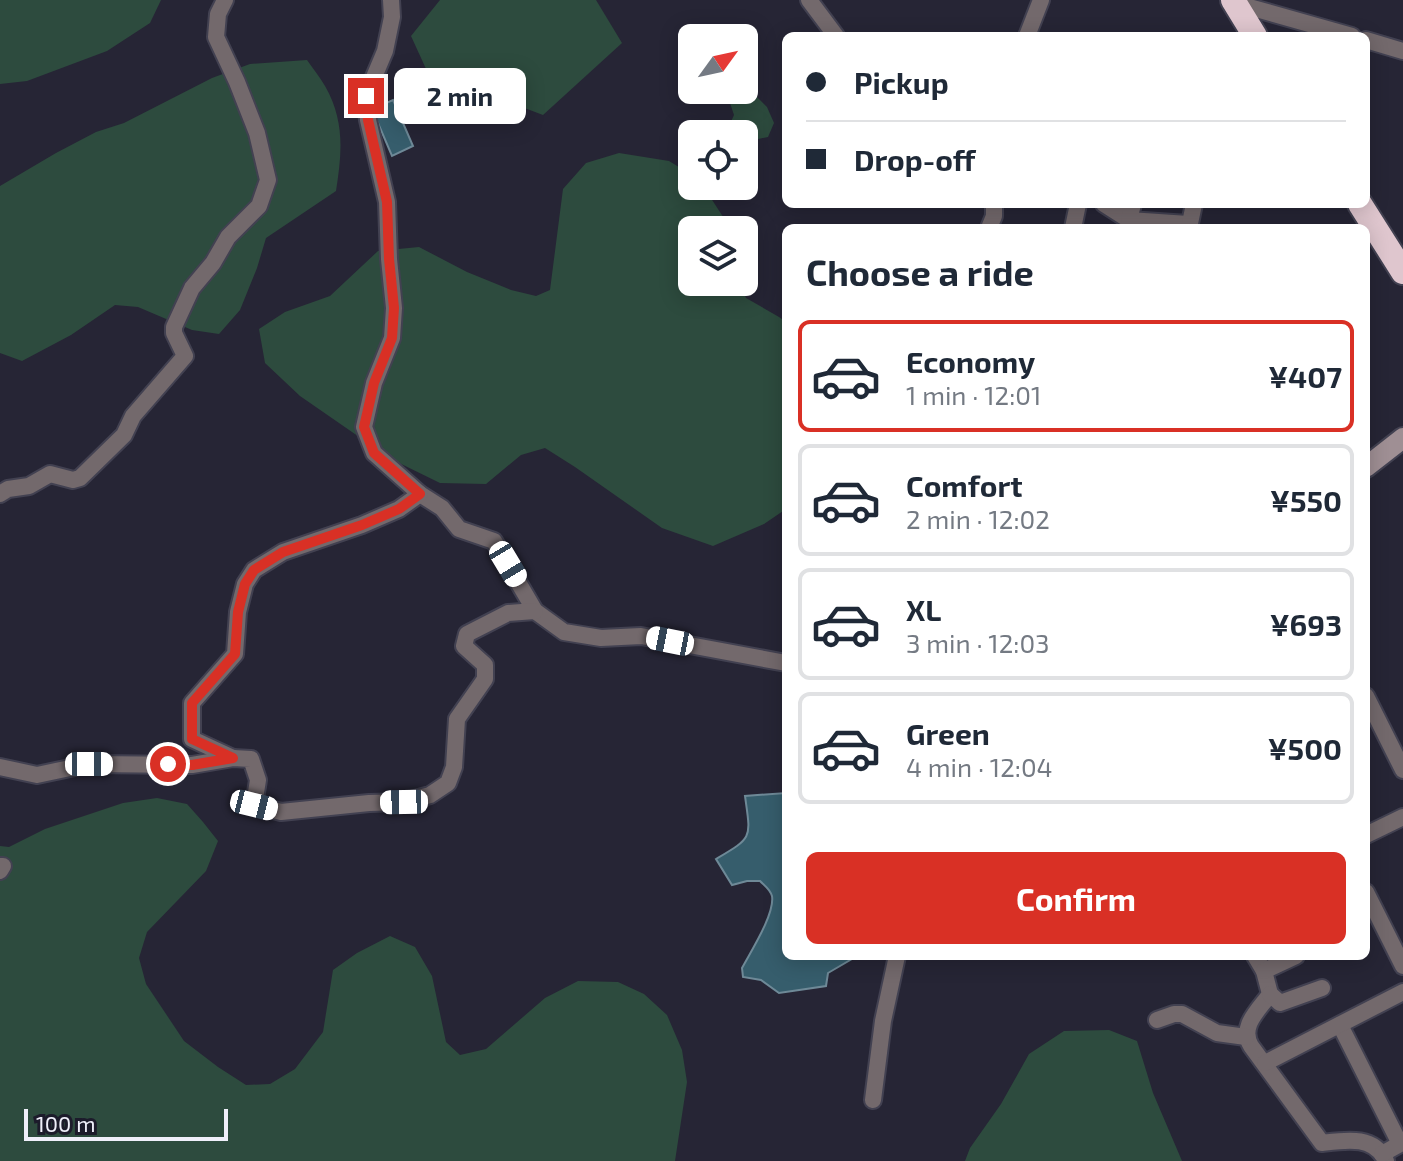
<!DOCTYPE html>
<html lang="en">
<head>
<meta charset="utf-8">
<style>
  body { margin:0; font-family:"Exo 2",sans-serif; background:#f2f2f3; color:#1f2937; height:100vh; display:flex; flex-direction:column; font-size:30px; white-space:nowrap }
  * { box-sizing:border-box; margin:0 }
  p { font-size:26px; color:#747a83 }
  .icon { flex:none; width:44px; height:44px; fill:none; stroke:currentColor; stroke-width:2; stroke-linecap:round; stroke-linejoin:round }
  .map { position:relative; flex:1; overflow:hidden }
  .drawer { position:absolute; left:782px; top:224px; width:588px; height:736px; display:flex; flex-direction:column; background:#fff; border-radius:12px; box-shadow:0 4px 20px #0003 }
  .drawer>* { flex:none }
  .top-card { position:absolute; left:782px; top:32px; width:588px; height:176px; border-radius:12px; box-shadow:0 4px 20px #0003; display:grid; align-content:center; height:176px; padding:0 24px; background:#fff }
  .needle { width:52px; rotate:57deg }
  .buttons { position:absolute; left:678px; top:24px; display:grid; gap:16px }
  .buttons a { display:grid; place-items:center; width:80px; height:80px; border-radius:12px; background:#fff; box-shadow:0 4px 20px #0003; font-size:40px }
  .scale { position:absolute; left:24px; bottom:20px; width:204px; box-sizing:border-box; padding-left:8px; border:4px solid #efeffa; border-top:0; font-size:22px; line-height:28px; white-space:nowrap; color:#efeffa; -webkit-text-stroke:6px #1c1b2b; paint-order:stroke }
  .end { position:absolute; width:36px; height:36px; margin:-18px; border:10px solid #d93025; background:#fff; box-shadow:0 0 0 4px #fff }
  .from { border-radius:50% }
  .bubble { position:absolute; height:56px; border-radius:12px; background:#fff; box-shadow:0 4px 20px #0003; font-size:26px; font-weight:700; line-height:56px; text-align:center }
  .car { position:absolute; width:24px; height:48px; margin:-24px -12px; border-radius:10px; box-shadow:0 0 6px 2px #0007; background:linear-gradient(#fff 24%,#345 0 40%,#fff 0 76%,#345 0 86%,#fff 0) }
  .top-card b { display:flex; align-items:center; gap:28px; height:76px; font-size:30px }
  .top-card b+b { border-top:2px solid #e0e1e3 }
  .top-card i { width:20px; height:20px; background:#1f2937 }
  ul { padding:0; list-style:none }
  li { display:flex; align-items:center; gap:24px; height:112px; margin:0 16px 12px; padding:0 8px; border:4px solid #e0e1e3; border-radius:12px }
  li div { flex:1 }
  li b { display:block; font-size:30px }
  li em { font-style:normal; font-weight:700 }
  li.active { border-color:#d93025 }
  li>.icon { width:72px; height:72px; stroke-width:1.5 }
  h2 { padding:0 24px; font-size:36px; line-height:96px }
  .primary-button { display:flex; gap:16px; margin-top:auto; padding:16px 24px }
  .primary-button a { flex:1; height:92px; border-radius:12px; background:#d93025; color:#fff; font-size:32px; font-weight:700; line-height:92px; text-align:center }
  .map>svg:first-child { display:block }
  .green { fill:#2d4b3e }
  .water { fill:#365d6c; stroke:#6e8997; stroke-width:2 }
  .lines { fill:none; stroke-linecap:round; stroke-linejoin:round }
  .street-casing { stroke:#424151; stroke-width:20 }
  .secondary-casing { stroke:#424151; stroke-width:24 }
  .highway-casing { stroke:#424151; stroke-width:28 }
  .street { stroke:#73696c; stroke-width:16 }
  .secondary { stroke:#9f8f94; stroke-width:20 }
  .highway { stroke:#dfc6ce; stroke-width:24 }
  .route { stroke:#d93025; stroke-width:10 }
</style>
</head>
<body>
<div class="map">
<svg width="1403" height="1161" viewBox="0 0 1403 1161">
  <rect width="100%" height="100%" fill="#262535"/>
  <g class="green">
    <path d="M0,0H161L150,23L107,51L27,81L0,84Z"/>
    <path d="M440,0H596L622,43L543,115L427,71L411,36Z"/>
    <path d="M307,60C313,69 320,77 325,86C345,121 342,153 336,191L266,238L257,268L240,310L219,334L192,330L138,307L115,305L71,335L22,361L0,353V186L56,153L96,132L124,123L212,78L250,64Z"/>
    <path d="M754,94L767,107L774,123L768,137L744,142V134H731L729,126L734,115L730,103Z"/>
    <path d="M619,153L669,161L692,175V186H703L731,229L692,230V282H739L746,298L779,317L786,322V509L764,524L713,546L662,528L575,467L545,448L521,455L486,484L440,483L391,459L300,396L265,363L259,329L285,312L330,296L378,251L419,247L467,272L511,290L536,296L550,290L563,189L586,163Z"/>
    <path d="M157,798L187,804L203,822L218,841L206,871L147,932L139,958L146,984L184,1041L218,1067L246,1085L270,1084L295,1069L323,1032L333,970L357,953L390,936L415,947L432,976L446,1042L460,1055L486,1049L545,998L578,981L618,982L644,994L667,1015L682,1050L687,1082L675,1161H0V846L9,847L45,829L123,803Z"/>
    <path d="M1109,1030L1137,1041L1153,1093L1182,1161H965L970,1148L1001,1104L1029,1054L1064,1031Z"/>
  </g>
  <g class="water">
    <path d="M393,100L413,146L392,156L372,109Z"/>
    <path d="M786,793V956H857L828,973L826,986L779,993L761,980L743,977L742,968C751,951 775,914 772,896C770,889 765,886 760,881H747L732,885L716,859C753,837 751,839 745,796Z"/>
  </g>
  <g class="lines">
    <defs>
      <g id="street">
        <path d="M391,0L392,17L385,51L366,96L368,120L387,202L389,259L394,308L392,338L374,383L364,427L374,453L420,494L442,508L459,529L494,541L535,611L564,632L601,638L641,636L786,663"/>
        <path d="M809,0L836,36"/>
        <path d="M1235,3L1352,36"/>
        <path d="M1027,36L1041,0"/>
        <path d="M1366,40L1403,51"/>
        <path d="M1104,204L1129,220V226"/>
        <path d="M1133,204L1129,220L1188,224"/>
        <path d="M989,228L994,216V204"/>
        <path d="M1073,228L1078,204"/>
        <path d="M1189,228L1194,204"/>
        <path d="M0,494L8,489L29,486L50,474L73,480L80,478L124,435L133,416L185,356L174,333V327L192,288L213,263L228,237L259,206L268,180L257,133L237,82L216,37L218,14L225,0"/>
        <path d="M1366,696L1403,770"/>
        <path d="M233,758L192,739V703L235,654L238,612L245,584L254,570L283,552L362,525L399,509L420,494"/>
        <path d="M0,767L37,775L89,764L192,765L233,758L251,759L258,780L254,805L281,812L369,803L404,802L430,795L448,783L454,767L457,719L485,679V665L464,646L467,634L508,613L535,611"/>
        <path d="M1366,835L1403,817"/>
        <path d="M0,866H3L0,871"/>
        <path d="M1366,892L1403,966"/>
        <path d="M1255,956L1264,971L1270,994C1259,1010 1239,1026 1251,1046L1322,1143C1346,1140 1374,1135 1386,1161"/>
        <path d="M1264,971L1296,956"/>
        <path d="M1270,994L1280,1003L1322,988"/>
        <path d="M1157,1020L1174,1014H1182L1217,1033L1246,1037"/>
        <path d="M1340,1025L1400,1144L1382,1154"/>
        <path d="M1265,1063L1403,992"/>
        <path d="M873,1100L883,1021L897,956"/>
      </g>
      <path id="secondary" d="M1366,467L1403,438"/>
      <g id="highway">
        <path d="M1233,0L1255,36"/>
        <path d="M1360,204L1403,272"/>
      </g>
    </defs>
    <use href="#street" class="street-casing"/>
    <use href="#secondary" class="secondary-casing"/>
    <use href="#highway" class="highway-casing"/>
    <use href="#street" class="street"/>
    <use href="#secondary" class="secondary"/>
    <use href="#highway" class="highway"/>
  </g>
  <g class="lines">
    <path class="route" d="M168,764L192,765L233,758L192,739V703L235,654L238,612L245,584L254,570L283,552L362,525L399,509L420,494L374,453L364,427L374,383L392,338L394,308L389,259L387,202L368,120L366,96"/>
  </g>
</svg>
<div class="buttons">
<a><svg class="needle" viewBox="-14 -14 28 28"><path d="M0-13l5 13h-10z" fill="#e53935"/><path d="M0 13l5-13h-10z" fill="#747a83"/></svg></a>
<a><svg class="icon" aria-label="locate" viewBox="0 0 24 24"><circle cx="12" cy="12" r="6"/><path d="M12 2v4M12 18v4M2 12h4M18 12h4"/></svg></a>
<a><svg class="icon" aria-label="layers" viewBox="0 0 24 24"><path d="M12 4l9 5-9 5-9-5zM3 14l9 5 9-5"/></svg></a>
</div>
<div class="scale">100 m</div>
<i class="end from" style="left:168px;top:764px"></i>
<i class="end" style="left:366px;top:96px"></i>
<div class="bubble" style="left:394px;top:68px;width:132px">2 min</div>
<i class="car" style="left:508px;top:564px;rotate:149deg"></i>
<i class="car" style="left:670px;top:641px;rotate:281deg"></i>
<i class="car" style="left:89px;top:764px;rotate:90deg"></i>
<i class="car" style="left:404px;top:802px;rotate:269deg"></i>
<i class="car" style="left:254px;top:805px;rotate:104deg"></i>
<div class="top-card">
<b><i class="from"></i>Pickup</b>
<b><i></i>Drop-off</b>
</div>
<section class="drawer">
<h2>Choose a ride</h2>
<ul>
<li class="active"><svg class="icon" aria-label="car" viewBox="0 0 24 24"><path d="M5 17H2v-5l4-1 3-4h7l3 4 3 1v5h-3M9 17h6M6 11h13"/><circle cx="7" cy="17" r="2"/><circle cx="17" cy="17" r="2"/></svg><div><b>Economy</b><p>1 min · 12:01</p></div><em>¥407</em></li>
<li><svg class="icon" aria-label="car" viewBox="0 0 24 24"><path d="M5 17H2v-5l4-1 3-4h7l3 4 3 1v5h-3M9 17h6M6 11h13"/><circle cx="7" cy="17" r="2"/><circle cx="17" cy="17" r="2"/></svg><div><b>Comfort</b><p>2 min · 12:02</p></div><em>¥550</em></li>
<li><svg class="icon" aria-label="car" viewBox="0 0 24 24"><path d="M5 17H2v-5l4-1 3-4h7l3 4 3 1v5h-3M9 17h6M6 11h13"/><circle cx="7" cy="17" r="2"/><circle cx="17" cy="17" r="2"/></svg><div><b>XL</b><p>3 min · 12:03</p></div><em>¥693</em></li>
<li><svg class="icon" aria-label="car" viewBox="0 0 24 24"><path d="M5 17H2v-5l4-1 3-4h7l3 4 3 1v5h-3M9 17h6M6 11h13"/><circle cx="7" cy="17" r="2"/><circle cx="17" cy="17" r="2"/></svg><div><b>Green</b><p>4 min · 12:04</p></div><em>¥500</em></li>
</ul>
<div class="primary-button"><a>Confirm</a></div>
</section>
</div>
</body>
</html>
